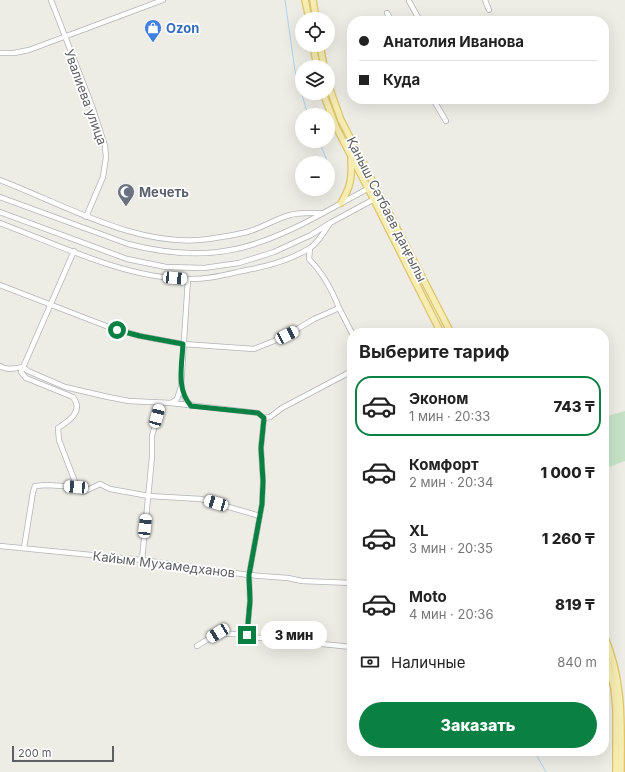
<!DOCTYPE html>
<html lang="ru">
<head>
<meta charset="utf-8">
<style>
  body { margin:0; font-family:Inter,sans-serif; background:#f6f6f6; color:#222; height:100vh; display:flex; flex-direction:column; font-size:15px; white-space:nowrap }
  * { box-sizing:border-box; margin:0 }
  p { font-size:13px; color:#767676 }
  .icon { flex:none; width:22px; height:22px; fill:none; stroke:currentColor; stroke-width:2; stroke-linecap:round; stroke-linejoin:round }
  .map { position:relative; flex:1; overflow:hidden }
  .drawer { position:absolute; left:347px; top:328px; width:262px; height:428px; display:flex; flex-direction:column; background:#fff; border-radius:16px; box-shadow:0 4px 16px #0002 }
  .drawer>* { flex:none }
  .guide { position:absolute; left:347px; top:16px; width:262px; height:88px; border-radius:16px; box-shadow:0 4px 16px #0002; display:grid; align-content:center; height:88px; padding:0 12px; background:#fff }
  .fabs { position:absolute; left:295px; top:12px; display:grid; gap:8px }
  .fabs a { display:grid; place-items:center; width:40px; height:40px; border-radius:50%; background:#fff; box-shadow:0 4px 16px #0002; font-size:20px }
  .scale { position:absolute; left:12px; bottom:10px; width:102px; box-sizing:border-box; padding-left:4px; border:2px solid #5d5f63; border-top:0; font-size:11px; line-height:14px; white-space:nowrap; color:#5d5f63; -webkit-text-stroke:3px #fff; paint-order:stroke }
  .end { position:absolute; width:18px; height:18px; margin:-9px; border:5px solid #0b8043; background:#fff; box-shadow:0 0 0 2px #fff }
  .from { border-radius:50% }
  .bubble { position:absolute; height:28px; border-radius:14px; background:#fff; box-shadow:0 4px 16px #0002; font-size:13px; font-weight:800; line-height:28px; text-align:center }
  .car { position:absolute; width:12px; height:24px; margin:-12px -6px; border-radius:5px; box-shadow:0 0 3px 1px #0007; background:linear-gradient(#fff 24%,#345 0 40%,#fff 0 76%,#345 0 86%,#fff 0) }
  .guide b { display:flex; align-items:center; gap:14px; height:38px; font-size:15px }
  .guide b+b { border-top:1px solid #e0e0e0 }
  .guide i { width:10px; height:10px; background:#222 }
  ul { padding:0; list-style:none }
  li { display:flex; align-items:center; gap:12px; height:60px; margin:0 8px 6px; padding:0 4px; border:2px solid transparent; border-radius:16px }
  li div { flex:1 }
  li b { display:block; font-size:15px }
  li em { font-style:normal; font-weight:800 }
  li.active { border-color:#0b8043 }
  li>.icon { width:36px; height:36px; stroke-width:1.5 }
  h2 { padding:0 12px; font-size:18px; line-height:48px }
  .pay { display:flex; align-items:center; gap:10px; height:44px; padding:0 12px; font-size:15px }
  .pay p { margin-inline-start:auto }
  .action { display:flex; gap:8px; margin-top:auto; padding:8px 12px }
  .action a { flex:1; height:46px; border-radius:24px; background:#0b8043; color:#fff; font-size:16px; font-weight:800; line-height:46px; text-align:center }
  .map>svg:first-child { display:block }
  .green { fill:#c5e2c6 }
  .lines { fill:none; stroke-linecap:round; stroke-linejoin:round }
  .stream { stroke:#aed3f4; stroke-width:1 }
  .minor-casing { stroke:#b2b4b8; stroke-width:6 }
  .major-casing { stroke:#e0c46b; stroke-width:8 }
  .minor { stroke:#fff; stroke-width:4.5 }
  .major { stroke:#f5edb2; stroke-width:5.5 }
  .route { stroke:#0b8043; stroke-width:5 }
  .labels { text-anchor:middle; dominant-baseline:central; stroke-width:3.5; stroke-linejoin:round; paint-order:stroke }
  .shop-label { font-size:13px; font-weight:bold; fill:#366cbe; stroke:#fff; text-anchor:start }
  .street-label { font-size:13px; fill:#5d5f63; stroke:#fff }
  .worship-label { font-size:13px; font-weight:bold; fill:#5b616d; stroke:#fff; text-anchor:start }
</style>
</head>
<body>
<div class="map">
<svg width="625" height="772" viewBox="0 0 625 772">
  <rect width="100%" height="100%" fill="#edece5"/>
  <path class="green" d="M625,411V461L604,469V417Z"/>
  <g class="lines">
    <g class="stream">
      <path d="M285,0L295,71L308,115"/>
      <path d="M319,141L328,163"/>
      <path d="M328,164L330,170L328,179"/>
      <path d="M321,189L322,190"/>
      <path d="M534,751L546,772"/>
    </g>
    <defs>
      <g id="minor">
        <path d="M51,0L92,106L105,146L106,157L103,177L86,217"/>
        <path d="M485,0L489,10"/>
        <path d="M409,1L420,21"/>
        <path d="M387,13L392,21"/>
        <path d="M0,53H14L29,50L163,0"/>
        <path d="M433,99L446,121"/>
        <path d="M0,180C63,204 139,249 209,239C221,237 235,235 247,232C262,228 275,219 290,215C299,212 311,213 320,213"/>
        <path d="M0,197L128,244C163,253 200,257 236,249C286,238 330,208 375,185"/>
        <path d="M0,212L127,259L166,267L204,268L239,263L274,252L311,235L330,223L380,196"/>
        <path d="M0,223C59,245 124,278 187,279C207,280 228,274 247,270C269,266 291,260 310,248C318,243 323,233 329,225"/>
        <path d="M74,251L21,372L26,378L73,397C84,411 69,421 58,428L59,440L77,487L80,491L83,492L100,484L110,489L149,496L201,499L260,516"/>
        <path d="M0,285L106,326L140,336L183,344L254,349L274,341L299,328L314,319L339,308C332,290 322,272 309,259L310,248"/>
        <path d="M339,308L352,333"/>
        <path d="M0,366C7,371 16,368 23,367L28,371L65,387L108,397L129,401L171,403L258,413L264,418L270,417L282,408L352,371"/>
        <path d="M181,389L186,400L191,406"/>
        <path d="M171,403L177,399L181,387L188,279"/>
        <path d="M264,418L261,448L263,481L262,504L249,575L250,601L247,635L252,637L352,647"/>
        <path d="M0,546L142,560L249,575L288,578L302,581L352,583"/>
        <path d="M24,548L33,492L35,486L47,485L77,487"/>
        <path d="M142,560L152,457V436L161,403"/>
        <path d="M197,646L218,633L247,635"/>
      </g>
      <g id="major">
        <path d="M305,0L309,19"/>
        <path d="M313,0L316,19"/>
        <path d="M313,45L317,67"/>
        <path d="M320,45L324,67"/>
        <path d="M328,84L341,120L451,333"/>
        <path d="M323,93L336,127L374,200L441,333"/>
        <path d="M341,203C351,186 352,178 351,159"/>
        <path d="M604,635C624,682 621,723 621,772"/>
        <path d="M604,649L614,688L616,709V772"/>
      </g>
    </defs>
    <use href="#minor" class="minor-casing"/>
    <use href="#major" class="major-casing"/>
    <use href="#minor" class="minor"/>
    <use href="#major" class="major"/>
  </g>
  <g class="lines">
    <path class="route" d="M117,330L140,336L183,344C182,365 176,389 191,406L258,413L264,418L261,448L263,481L262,504L249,575L250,601L247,635"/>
  </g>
  <defs>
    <symbol id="shop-pin" viewBox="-11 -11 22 30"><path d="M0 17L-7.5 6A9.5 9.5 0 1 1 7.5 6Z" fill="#3f7fe0" stroke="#fff"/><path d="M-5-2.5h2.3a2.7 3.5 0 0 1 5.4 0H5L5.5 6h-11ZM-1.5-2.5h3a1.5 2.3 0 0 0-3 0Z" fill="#fff"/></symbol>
    <symbol id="mosque-pin" viewBox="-11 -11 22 30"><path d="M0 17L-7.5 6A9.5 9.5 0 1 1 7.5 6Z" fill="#6b7280" stroke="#fff"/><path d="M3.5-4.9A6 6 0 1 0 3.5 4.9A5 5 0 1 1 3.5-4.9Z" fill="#fff"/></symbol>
  </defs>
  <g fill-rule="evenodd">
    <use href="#shop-pin" x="143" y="18" width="20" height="27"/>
    <use href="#mosque-pin" x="116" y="182" width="20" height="27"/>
  </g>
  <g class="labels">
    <g class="shop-label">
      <text x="166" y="28">Ozon</text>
    </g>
    <g class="street-label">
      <text transform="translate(86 97) rotate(70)">Увалиева улица</text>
      <text transform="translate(387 209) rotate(63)">Қаныш Сәтбаев даңғылы</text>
      <text transform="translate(164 564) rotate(7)">Кайым Мухамедханов</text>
    </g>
    <g class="worship-label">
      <text x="139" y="192">Мечеть</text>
    </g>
  </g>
</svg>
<div class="fabs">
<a><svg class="icon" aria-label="locate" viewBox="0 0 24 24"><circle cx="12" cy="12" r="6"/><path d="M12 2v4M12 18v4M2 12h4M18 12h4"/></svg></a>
<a><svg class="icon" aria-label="layers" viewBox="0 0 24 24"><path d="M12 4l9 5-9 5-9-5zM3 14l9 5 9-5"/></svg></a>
<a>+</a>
<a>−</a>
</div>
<div class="scale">200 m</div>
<i class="end from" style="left:117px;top:330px"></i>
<i class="end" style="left:247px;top:635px"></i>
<div class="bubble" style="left:261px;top:621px;width:66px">3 мин</div>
<i class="car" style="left:175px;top:278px;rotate:95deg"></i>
<i class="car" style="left:287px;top:335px;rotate:63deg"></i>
<i class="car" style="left:157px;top:416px;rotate:15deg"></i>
<i class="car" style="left:76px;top:487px;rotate:274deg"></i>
<i class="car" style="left:216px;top:503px;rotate:286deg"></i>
<i class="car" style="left:145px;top:526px;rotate:6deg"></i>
<i class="car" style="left:218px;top:633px;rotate:239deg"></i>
<div class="guide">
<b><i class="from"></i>Анатолия Иванова</b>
<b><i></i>Куда</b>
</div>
<section class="drawer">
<h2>Выберите тариф</h2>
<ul>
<li class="active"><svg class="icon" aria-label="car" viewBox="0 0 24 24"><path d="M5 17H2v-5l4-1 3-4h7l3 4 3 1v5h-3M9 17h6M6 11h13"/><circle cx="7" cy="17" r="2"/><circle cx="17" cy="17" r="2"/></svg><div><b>Эконом</b><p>1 мин · 20:33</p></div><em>743 ₸</em></li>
<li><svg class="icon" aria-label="car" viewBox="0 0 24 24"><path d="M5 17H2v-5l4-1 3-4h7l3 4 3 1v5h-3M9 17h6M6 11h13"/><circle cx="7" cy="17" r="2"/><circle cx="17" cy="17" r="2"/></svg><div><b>Комфорт</b><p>2 мин · 20:34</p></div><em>1 000 ₸</em></li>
<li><svg class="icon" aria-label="car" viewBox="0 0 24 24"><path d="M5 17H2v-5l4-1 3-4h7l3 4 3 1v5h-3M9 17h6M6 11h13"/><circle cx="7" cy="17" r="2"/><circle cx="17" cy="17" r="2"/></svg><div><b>XL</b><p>3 мин · 20:35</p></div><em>1 260 ₸</em></li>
<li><svg class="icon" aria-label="car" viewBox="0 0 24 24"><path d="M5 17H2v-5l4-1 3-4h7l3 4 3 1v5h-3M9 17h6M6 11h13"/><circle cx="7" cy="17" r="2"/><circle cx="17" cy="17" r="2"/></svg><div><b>Moto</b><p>4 мин · 20:36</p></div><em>819 ₸</em></li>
</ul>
<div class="pay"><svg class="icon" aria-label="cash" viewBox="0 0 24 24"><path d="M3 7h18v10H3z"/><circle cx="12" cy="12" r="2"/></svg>Наличные<p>840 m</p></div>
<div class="action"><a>Заказать</a></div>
</section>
</div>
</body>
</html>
